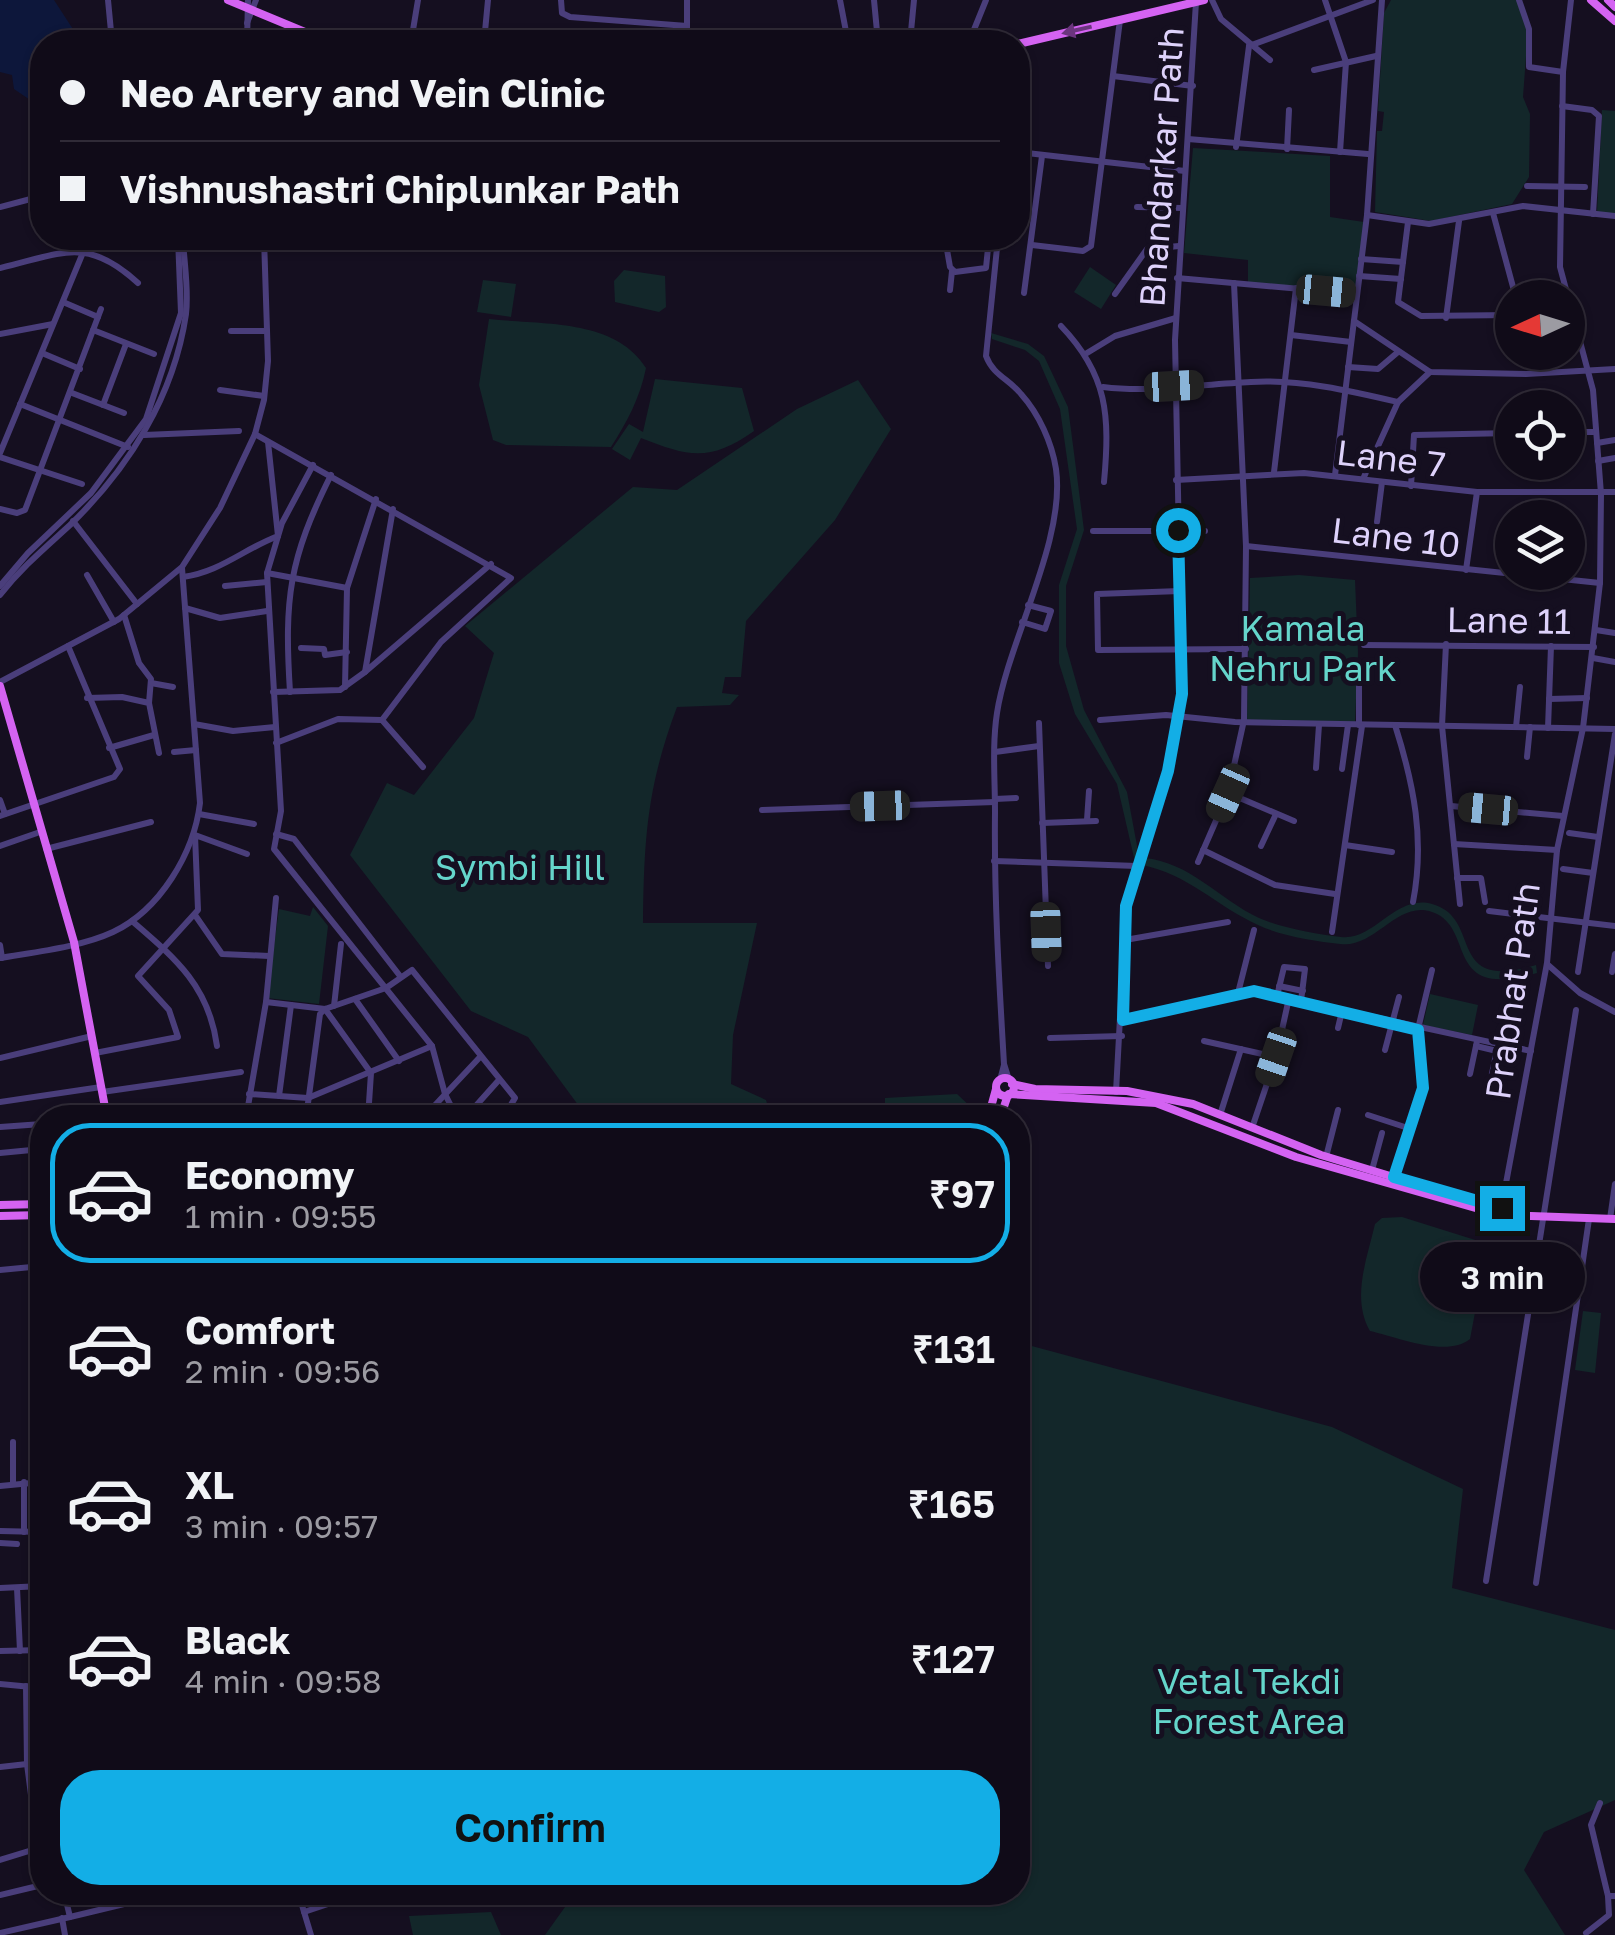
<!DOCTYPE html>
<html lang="en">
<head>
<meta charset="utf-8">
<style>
  body { margin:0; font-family:"Golos Text",sans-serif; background:#1e1925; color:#f1f3f6; height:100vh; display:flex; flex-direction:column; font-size:38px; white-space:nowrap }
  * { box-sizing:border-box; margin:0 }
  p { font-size:32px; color:#9c9ba2 }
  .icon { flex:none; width:55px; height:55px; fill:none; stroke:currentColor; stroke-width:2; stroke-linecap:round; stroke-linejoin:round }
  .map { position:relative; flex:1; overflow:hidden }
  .sheet { position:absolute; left:30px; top:1105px; width:1000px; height:800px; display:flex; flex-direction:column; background:#100b18; border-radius:40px; box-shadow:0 2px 8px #0004,0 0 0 2px #302b37 }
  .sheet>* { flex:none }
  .banner { position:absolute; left:30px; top:30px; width:1000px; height:220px; border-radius:40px; box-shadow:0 2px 8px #0004,0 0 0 2px #302b37; display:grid; align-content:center; height:220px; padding:0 30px; background:#100b18 }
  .needle { width:65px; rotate:266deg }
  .tools { position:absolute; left:1495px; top:280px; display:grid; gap:20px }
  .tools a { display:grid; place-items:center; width:90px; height:90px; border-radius:50%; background:#100b18; box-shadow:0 2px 8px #0004,0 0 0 2px #302b37; font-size:50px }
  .end { position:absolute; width:45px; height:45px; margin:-22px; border:12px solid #13aee6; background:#111; box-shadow:0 0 0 5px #111 }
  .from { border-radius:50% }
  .bubble { position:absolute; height:70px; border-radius:35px; background:#100b18; box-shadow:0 2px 8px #0004,0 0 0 2px #302b37; font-size:32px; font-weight:600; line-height:70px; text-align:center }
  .car { position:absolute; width:30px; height:60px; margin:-30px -15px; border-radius:12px; box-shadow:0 0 8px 2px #0007; background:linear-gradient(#222 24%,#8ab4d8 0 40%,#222 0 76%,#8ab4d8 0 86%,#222 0) }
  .banner b { display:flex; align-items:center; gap:35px; height:95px; font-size:38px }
  .banner b+b { border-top:2px solid #302b37 }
  .banner i { width:25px; height:25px; background:#f1f3f6 }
  ul { padding:18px 0 0; list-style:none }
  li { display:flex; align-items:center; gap:30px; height:140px; margin:0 20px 15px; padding:0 10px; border:5px solid transparent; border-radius:40px }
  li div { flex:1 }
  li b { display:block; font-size:38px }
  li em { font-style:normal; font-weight:600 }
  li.active { border-color:#13aee6 }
  li>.icon { width:90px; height:90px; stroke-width:1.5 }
  .action { display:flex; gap:20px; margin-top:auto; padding:20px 30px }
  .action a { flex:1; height:115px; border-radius:40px; background:#13aee6; color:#111; font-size:40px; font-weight:600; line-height:115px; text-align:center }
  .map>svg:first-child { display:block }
  .green { fill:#13272a }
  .water { fill:#0d173b }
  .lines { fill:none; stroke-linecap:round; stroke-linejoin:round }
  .minor { stroke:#4a3e7b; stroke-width:6 }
  .major { stroke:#d463f2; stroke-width:8 }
  .oneway { fill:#6b357e }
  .route { stroke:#13aee6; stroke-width:12 }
  .labels { text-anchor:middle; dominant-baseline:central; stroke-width:10; stroke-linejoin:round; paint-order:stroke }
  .street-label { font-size:35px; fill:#ded2fb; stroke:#150f20 }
  .park-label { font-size:35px; fill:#65d5cb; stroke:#150f20 }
</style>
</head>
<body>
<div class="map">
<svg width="1615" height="1935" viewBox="0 0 1615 1935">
  <rect width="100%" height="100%" fill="#150f20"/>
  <g class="green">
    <path d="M1391,0H1518L1528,29L1523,97L1530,114L1529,177L1512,204L1431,221L1375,212L1377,131H1382L1384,112L1378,111L1384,13Z"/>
    <path d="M1602,110L1615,111V214L1597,213Z"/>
    <path d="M1193,148L1330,156V217L1364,222L1356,292L1248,282V260L1184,253Z"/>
    <path d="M1090,267L1116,285L1101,309L1074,292Z"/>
    <path d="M624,270L665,276L666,307L659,312L615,302L614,281Z"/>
    <path d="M483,280L516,284L511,317L477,312Z"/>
    <path d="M489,319C541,325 615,318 646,368C640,398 627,422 611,447L506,445L493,440L479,385Z"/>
    <path d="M991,333L1028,344L1044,356L1068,407L1084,530L1066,586V646L1084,710L1127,792L1138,851L1135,862L1117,784L1075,714L1059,663V585L1077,529L1060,409L1039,361L1025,350L992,339Z"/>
    <path d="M655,379L742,388L754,431C710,462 689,457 641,438L630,460L612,449L629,424L643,432Z"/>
    <path d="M858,380L891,429L835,520L746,621L741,677H725L722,693L739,695L730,705L677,707C647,787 644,838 643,923H757L733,1035L731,1084L766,1100L771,1117H587L528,1037L471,1011L350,855L387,783L414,795L474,718L494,653L465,626L633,487L677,490L797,409Z"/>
    <path d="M1299,575L1355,580L1358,653L1355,722L1247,720L1250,578Z"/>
    <path d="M1144,858C1190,862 1219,899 1259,918C1282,928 1316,934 1341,937C1375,941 1395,894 1432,904C1484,918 1444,993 1536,965L1537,973C1441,1001 1477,927 1432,912C1397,900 1375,949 1340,944C1315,941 1281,936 1258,925C1216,906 1188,874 1142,865Z"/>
    <path d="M313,907L328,926L319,1004L267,998L279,909L310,916Z"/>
    <path d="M1430,994L1478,1005L1472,1035L1423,1025Z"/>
    <path d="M957,1094L975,1111L973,1117H885V1098Z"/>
    <path d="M1402,1217L1488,1244L1470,1339C1447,1358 1397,1337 1370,1331C1351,1298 1367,1259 1375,1224L1382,1218Z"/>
    <path d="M1583,1311L1601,1313L1595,1373L1575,1370Z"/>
    <path d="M1028,1345L1332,1427L1463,1489L1452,1588L1615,1630V1800L1544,1832L1524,1870L1565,1935H545L575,1893L1018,1892V1360Z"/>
    <path d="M491,1912L501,1935H413L409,1916Z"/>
  </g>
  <path class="water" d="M0,0H54L80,40L42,42V108L14,89L12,75L0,72Z"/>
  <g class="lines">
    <g class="minor">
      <path d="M108,0L112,42"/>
      <path d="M561,0L562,13L570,17L687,26"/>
      <path d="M840,0L848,42"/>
      <path d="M874,0L878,42"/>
      <path d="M1212,0L1221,19L1270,60"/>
      <path d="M1325,0L1346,62L1340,152"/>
      <path d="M1519,0L1529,29V67L1563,72"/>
      <path d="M247,23L256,0"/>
      <path d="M247,42L248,0"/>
      <path d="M411,42L418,0"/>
      <path d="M484,42L488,0"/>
      <path d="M687,42V0"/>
      <path d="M910,42L914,0"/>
      <path d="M969,42L986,0"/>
      <path d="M1249,46L1373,0"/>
      <path d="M1314,70L1376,56"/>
      <path d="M1113,76L1193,86"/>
      <path d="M1018,88L1020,43"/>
      <path d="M1562,106L1592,110L1599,116L1593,214"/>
      <path d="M1188,139L1368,154"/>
      <path d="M1236,147L1249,46"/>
      <path d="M1287,149L1289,110"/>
      <path d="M1018,152L1185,171"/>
      <path d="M1527,186L1585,187"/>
      <path d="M0,207L42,196"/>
      <path d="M1137,207L1182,208"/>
      <path d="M1493,213L1516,298"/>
      <path d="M1367,215L1429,224L1523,206L1615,216"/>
      <path d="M1408,222L1398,302L1421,316L1512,315"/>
      <path d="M945,238L950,267L955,272L986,268L989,238"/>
      <path d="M998,238L986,356C993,375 1009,379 1021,394C1039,414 1052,443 1056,469C1066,540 1008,641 997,713C992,745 995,779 995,812C994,896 999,980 1004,1064L1009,1080"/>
      <path d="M1032,245L1083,251L1091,246L1120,20"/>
      <path d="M947,249L989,244"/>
      <path d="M1361,259L1403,262"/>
      <path d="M0,268C61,254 86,235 138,283"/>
      <path d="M1359,276L1401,279"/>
      <path d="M1177,278L1357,294"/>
      <path d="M950,290L952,271"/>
      <path d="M1024,293L1042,156"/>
      <path d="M1115,294L1147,249L1179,246"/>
      <path d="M63,302L98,317"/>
      <path d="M1446,318L1459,221"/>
      <path d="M1354,321L1430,372L1526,374L1615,369"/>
      <path d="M1061,326C1108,375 1110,416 1104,482"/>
      <path d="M93,330L154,354"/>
      <path d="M231,331H267"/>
      <path d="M0,334L53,324"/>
      <path d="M1291,335L1351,342"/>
      <path d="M42,353L80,369"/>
      <path d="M1087,353L1115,336L1176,318"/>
      <path d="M1348,367L1378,369L1398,352"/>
      <path d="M1103,387C1152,393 1202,384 1251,382C1300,379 1351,391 1398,402"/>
      <path d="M220,390L264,396"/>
      <path d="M72,393L124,413"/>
      <path d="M20,404L128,447"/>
      <path d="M103,405L126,344"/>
      <path d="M1568,432H1596"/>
      <path d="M255,434L511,578L441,642L382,720L338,719L276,743"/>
      <path d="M144,435L239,431"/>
      <path d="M1597,443L1615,440"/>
      <path d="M0,453L89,238"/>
      <path d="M0,457L82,484"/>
      <path d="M1598,461L1615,458"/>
      <path d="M313,465L282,523L267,573L281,811L274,849L432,1046L445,1094L457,1118"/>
      <path d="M1274,472L1296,288"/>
      <path d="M1335,475L1367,215L1382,0"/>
      <path d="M1363,479L1398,402L1430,372"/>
      <path d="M1176,480L1304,473L1477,492H1615"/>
      <path d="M1411,486L1414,435L1512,433"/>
      <path d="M0,509L17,513L25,510L101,309"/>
      <path d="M393,509L365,672L491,564"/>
      <path d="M73,521L137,604"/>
      <path d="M1377,522L1382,482"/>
      <path d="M1093,531H1205"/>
      <path d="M1246,546L1600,583"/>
      <path d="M1466,570L1477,492"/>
      <path d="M267,573L347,588"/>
      <path d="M87,575L114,622"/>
      <path d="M183,577C220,572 242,550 278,536L268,442"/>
      <path d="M0,586L28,553L91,493L146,419L181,313L178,238"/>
      <path d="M225,586L267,582"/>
      <path d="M1180,591L1097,594L1098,650L1246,649"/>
      <path d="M0,595C22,567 45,548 70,525C129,468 174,396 186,314C189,289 184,263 183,238"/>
      <path d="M185,608L220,618L267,611"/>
      <path d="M124,615L139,663L151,679L149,703"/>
      <path d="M1022,622L1045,629L1051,611L1028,605"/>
      <path d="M1596,630L1615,633"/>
      <path d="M1446,644L1442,726L1460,904"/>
      <path d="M1364,645L1594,647"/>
      <path d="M301,648L324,649L325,655L347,652"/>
      <path d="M1593,658L1615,662"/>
      <path d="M0,682L119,619L182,567L220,508L255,434L264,400L268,361L264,238"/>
      <path d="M151,683L173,687"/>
      <path d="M345,687L347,588L376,499"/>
      <path d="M273,692L340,690L365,672"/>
      <path d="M290,692C284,598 289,559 331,475"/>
      <path d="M87,698L122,697L149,703L159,753"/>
      <path d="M1549,699L1587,698"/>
      <path d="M382,720L423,767"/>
      <path d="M1100,720L1166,715L1235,722L1615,729"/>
      <path d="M1039,723L1048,966"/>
      <path d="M194,724L233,731L275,727"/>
      <path d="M1359,725V682"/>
      <path d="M1395,725C1414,785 1425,840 1413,902"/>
      <path d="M1516,727L1520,687"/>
      <path d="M1548,728L1551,646"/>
      <path d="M109,748L154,735"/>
      <path d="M174,752L196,750"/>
      <path d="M995,752L1039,746"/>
      <path d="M1527,757L1530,727"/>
      <path d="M1316,768L1319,725"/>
      <path d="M1342,769L1348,725"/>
      <path d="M1228,793L1294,821"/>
      <path d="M995,799L1016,798"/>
      <path d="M0,800L5,814"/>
      <path d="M1451,806L1563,816"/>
      <path d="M762,810L995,802"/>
      <path d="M199,814L254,824"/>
      <path d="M0,816L114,777L120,769L68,646"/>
      <path d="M1087,820L1089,791"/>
      <path d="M1042,823L1096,821"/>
      <path d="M1569,833L1598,837"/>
      <path d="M276,834L294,839L400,976"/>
      <path d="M1454,844L1557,850"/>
      <path d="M1345,845L1392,852"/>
      <path d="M0,846L40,832"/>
      <path d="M1261,846L1276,814"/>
      <path d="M46,849L151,822"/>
      <path d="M1203,850L1275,885L1335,894"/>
      <path d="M994,861L1137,866"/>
      <path d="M1198,862L1228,793L1244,720L1246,546L1234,283"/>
      <path d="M1563,869L1593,873"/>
      <path d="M1457,878H1481L1485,902"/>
      <path d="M1489,911L1615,926"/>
      <path d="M195,915L222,954L269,956"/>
      <path d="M132,921C175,958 209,986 217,1046"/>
      <path d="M1332,932L1362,726"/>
      <path d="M1125,940L1228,922"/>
      <path d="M0,945L2,958"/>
      <path d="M0,958C35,952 81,947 113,932C160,910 194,853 200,803L182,568"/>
      <path d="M1547,964L1580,993L1615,1012"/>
      <path d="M1578,972L1615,734"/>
      <path d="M1612,972L1615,954"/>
      <path d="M1279,986L1303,991"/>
      <path d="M1238,993L1254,930"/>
      <path d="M1277,996L1284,967L1305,969L1301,1001"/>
      <path d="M355,999L399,1061"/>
      <path d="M266,1002L325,1009L386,988L412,970L515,1098L503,1118"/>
      <path d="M334,1006L341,944"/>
      <path d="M325,1009L371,1073L368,1118"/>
      <path d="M1123,1021L1254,991L1531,1051"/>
      <path d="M1338,1028L1342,1011"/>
      <path d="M1050,1038L1122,1036"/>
      <path d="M1204,1041L1276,1057"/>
      <path d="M1476,1046L1497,1051"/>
      <path d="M1385,1050L1399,997"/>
      <path d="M95,1053L178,1037L169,1010L138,976L198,910L195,835L247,854"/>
      <path d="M0,1058L92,1036"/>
      <path d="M1470,1074L1477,1041"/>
      <path d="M1491,1078L1498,1045"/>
      <path d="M1000,1080L1004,1065"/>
      <path d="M102,1092L241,1072"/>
      <path d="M1116,1092L1126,906L1168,771L1182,694L1175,340L1196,2"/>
      <path d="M249,1094L308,1098L432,1046"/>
      <path d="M279,1096L291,1005"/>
      <path d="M0,1102L101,1087"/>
      <path d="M1220,1115L1241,1049"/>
      <path d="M1368,1115L1411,1129"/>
      <path d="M246,1118L266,1002L276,898"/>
      <path d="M306,1118L320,1014L324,1010"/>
      <path d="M423,1118L480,1057"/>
      <path d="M465,1118L498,1081"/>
      <path d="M0,1127L42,1124"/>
      <path d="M1252,1128L1276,1057L1289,998"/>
      <path d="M0,1153L42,1149"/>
      <path d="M1326,1157L1338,1110"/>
      <path d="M1372,1170L1382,1133"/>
      <path d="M1394,1177L1423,1088L1418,1029L1432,970"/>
      <path d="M1501,1210L1547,963L1557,850L1583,728L1600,583L1601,494L1593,390L1560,267L1563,72L1571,0"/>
      <path d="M1610,1219L1615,1184"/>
      <path d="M0,1270L42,1266"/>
      <path d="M13,1442V1482"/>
      <path d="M24,1482V1532"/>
      <path d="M0,1486L42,1482"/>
      <path d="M0,1531L42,1532"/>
      <path d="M0,1543L17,1544"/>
      <path d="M1486,1581L1576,1010"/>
      <path d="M1536,1583L1589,1219"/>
      <path d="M0,1588L42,1586"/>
      <path d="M17,1588L20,1651"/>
      <path d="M0,1651L42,1650"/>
      <path d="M0,1684L42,1688"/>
      <path d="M26,1686L27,1764L38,1849"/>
      <path d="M27,1723H42"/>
      <path d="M0,1767L27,1764"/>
      <path d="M1600,1803L1591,1825L1608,1896H1615"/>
      <path d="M0,1860L42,1847"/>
      <path d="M298,1892L311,1935"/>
      <path d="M0,1895L42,1885"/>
      <path d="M304,1912L364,1892"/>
      <path d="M70,1917L124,1904L130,1899L128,1892"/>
      <path d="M62,1918L65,1935"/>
      <path d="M0,1933L70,1917L64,1892"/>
      <path d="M1586,1933L1609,1915L1608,1896"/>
    </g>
    <g class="major">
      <path d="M228,0L329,42"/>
      <path d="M1591,0L1615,21"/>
      <path d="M1608,0L1615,7"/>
      <path d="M1018,44L1204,0"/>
      <path d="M0,686L74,942L107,1118"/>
      <circle cx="1005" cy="1087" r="9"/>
      <path d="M1012,1084L1035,1089L1127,1091L1193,1104L1321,1155L1512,1213"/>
      <path d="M1009,1094L1156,1103L1296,1157L1500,1215L1615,1219"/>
      <path d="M988,1118L996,1089"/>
      <path d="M1000,1118L1008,1095"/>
      <path d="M0,1205L42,1204"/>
      <path d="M0,1216L42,1215"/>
    </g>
  </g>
  <defs><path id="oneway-solid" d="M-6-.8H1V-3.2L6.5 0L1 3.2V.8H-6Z" transform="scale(2.5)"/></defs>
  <use class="oneway" href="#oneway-solid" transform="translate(1077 30) rotate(167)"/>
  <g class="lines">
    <path class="route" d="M1178,530L1182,694L1168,771L1126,906L1123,1020L1254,991L1418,1030L1423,1088L1394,1177L1502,1208"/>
  </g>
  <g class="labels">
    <g class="street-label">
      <text transform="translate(1161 167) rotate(-86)">Bhandarkar Path</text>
      <text transform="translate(1391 458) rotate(7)">Lane 7</text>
      <text transform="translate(1396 537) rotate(7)">Lane 10</text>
      <text transform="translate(1509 620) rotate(1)">Lane 11</text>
      <text transform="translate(1512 991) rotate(-82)">Prabhat Path</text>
    </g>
    <g class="park-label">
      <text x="1303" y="628">Kamala<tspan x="1303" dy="40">Nehru Park</tspan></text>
      <text x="520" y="867">Symbi Hill</text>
      <text x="1249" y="1681">Vetal Tekdi<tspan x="1249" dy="40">Forest Area</tspan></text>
    </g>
  </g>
</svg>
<div class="tools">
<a><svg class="needle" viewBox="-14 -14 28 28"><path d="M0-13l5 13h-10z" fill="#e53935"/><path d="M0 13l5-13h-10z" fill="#9c9ba2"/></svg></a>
<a><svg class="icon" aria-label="locate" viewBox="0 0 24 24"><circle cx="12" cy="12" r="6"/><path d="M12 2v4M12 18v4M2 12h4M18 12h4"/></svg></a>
<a><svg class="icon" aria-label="layers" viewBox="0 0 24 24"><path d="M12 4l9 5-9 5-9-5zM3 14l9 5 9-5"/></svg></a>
</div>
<i class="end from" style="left:1178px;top:530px"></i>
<i class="end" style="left:1502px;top:1208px"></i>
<div class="bubble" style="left:1420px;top:1242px;width:165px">3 min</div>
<i class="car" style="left:1326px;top:291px;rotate:95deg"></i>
<i class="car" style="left:1174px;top:386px;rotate:87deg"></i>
<i class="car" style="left:1228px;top:793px;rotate:204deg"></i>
<i class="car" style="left:880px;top:806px;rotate:268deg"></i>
<i class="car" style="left:1488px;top:809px;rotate:275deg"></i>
<i class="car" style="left:1046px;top:932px;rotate:178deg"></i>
<i class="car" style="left:1276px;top:1057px;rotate:199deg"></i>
<div class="banner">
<b><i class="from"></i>Neo Artery and Vein Clinic</b>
<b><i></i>Vishnushastri Chiplunkar Path</b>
</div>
<section class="sheet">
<ul>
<li class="active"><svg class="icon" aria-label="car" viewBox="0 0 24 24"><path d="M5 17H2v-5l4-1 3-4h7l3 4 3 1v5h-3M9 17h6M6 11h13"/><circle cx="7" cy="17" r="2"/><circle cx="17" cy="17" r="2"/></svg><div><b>Economy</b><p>1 min · 09:55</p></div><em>₹97</em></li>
<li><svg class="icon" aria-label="car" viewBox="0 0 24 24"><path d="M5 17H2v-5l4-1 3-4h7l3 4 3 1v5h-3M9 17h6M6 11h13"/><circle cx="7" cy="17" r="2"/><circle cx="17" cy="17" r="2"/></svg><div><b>Comfort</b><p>2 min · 09:56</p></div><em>₹131</em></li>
<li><svg class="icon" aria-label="car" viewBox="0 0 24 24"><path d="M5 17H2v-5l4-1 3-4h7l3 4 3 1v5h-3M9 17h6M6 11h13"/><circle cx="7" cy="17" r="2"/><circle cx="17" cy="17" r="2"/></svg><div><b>XL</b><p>3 min · 09:57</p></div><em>₹165</em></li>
<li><svg class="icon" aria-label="car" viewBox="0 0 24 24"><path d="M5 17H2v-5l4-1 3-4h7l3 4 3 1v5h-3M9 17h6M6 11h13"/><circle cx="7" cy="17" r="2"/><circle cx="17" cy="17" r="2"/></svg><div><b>Black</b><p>4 min · 09:58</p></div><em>₹127</em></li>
</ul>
<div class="action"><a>Confirm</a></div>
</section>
</div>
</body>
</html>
